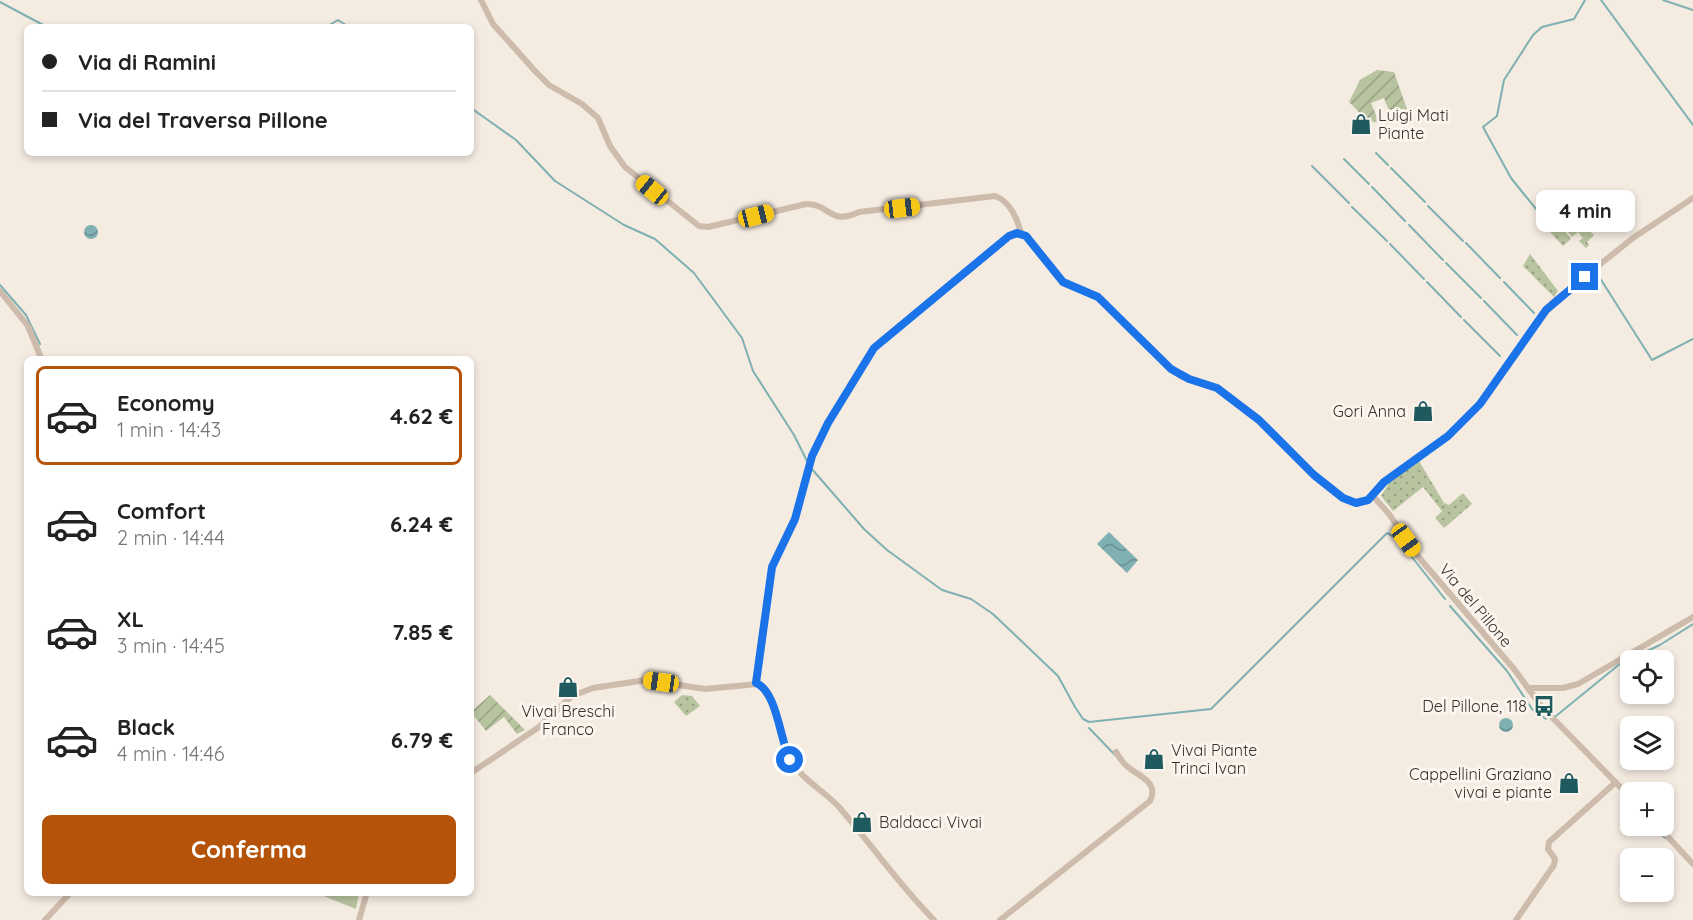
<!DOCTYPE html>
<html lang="it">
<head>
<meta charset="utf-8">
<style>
  body { margin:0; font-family:Quicksand,sans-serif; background:#f6f6f6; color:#222; height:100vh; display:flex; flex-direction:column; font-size:22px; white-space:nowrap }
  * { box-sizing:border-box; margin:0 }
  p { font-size:20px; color:#767676 }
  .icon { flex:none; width:33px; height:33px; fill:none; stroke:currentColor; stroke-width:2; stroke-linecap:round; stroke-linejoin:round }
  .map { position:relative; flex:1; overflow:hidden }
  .drawer { position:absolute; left:24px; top:356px; width:450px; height:540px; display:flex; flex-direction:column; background:#fff; border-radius:9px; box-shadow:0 3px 9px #0003 }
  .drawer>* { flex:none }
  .hud { position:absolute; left:24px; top:24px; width:450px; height:132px; border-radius:9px; box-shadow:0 3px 9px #0003; display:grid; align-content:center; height:132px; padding:0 18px; background:#fff }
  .fabs { position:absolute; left:1620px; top:650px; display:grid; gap:12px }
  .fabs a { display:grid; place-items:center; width:54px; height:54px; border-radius:9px; background:#fff; box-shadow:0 3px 9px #0003; font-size:30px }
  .end { position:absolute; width:27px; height:27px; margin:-14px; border:8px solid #1a73e8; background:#fff; box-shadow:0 0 0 3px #fff }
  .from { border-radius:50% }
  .bubble { position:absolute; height:42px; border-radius:9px; background:#fff; box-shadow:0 3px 9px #0003; font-size:20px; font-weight:700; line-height:42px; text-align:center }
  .car { position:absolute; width:18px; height:36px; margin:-18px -9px; border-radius:8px; box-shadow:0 0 4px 2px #0007; background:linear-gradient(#f5c518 24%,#345 0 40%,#f5c518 0 76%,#345 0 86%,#f5c518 0) }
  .hud b { display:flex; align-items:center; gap:21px; height:57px; font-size:22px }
  .hud b+b { border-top:2px solid #e0e0e0 }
  .hud i { width:15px; height:15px; background:#222 }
  ul { padding:10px 0 0; list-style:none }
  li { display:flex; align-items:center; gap:18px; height:99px; margin:0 12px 9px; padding:0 6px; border:3px solid transparent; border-radius:9px }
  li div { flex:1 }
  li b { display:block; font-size:22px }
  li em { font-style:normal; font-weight:700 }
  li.current { border-color:#b45309 }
  li>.icon { width:54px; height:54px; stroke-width:1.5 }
  .action { display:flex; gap:12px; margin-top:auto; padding:12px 18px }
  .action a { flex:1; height:69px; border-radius:9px; background:#b45309; color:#fff; font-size:24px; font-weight:700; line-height:69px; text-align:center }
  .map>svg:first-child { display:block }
  .grass { fill:url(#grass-dots) }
  .garden { fill:url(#garden-furrows) }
  .pitch { fill:#b8c4a0 }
  .water { fill:url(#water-waves) }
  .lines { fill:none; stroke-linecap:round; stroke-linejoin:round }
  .stream { stroke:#7fb0b2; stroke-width:2 }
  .minor { stroke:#cdbbac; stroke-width:6 }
  .route { stroke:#1a73e8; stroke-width:8 }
  .labels { text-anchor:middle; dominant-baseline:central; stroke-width:6; stroke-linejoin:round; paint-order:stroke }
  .poi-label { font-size:16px; fill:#3b302b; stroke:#fbf5ee; text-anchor:start }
  .street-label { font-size:16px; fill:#3b302b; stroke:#fbf5ee }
</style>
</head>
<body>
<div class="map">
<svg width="1693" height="920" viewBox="0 0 1693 920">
  <defs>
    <pattern id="grass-dots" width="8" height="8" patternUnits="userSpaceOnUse" patternTransform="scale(1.5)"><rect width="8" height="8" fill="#b8c4a0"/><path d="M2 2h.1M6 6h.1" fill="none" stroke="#97a083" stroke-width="1.8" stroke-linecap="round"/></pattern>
    <pattern id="garden-furrows" width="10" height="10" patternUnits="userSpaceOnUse" patternTransform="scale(1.5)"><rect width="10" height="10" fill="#b8c4a0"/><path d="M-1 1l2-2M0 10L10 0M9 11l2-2" fill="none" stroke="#97a083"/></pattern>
    <pattern id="water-waves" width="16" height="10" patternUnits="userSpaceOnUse" patternTransform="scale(1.5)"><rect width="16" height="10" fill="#7fb0b2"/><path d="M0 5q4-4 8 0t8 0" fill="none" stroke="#699091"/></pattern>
  </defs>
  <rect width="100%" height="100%" fill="#f4ebe1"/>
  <g class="grass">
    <path d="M1566,219L1577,231L1584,225L1594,235L1587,242L1589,245L1586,248L1579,241L1583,238L1578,232L1572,237L1561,224Z"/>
    <path d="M1560,225L1571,239L1563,246L1548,230Z"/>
    <path d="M1530,254L1558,291L1554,297L1523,266Z"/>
    <path d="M1419,461L1444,503L1449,505L1463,493L1472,504L1444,528L1435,518L1442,511L1423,487L1393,511L1381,496L1391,480Z"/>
    <path d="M682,695L692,696L700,706L686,716L674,702Z"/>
  </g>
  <g class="garden">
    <path d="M1377,70L1394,72L1409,115L1385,125L1381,120L1391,116L1384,98L1371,103L1379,122C1367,124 1358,110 1349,102L1360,80Z"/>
    <path d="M490,695L525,730L517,734L504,717L486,731L471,712Z"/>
  </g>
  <path class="pitch" d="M316,893H359L356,909Z"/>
  <g class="water">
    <circle cx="91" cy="232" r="7"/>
    <path d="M1109,532L1138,560L1127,573L1097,544Z"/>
    <circle cx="1506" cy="725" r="7"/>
  </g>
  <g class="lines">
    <g class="stream">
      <path d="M1601,0L1693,125"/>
      <path d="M1663,0L1693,10"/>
      <path d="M0,2L47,27"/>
      <path d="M326,27L338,20L349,27"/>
      <path d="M471,108L516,140L555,181L624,225L655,239L694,273L742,338L753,371L794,435L808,463"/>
      <path d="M1376,153L1388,165"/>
      <path d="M1344,159L1369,184"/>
      <path d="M1312,166L1349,203"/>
      <path d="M1391,168L1425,202"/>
      <path d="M1372,187L1405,221"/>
      <path d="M1428,206L1463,241"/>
      <path d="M1352,207L1387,241"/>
      <path d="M1409,225L1443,260"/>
      <path d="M1549,225L1511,178L1483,127L1497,116L1504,80L1533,35L1542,27L1574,19L1585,0"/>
      <path d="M1466,243L1500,278"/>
      <path d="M1390,244L1424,279"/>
      <path d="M1446,263L1481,298"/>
      <path d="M1598,275L1652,360L1693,339"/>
      <path d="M1427,282L1461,317"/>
      <path d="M1504,282L1534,313"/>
      <path d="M0,285L26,315L40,344"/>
      <path d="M1484,301L1517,335"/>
      <path d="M1464,320L1500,356"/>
      <path d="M811,468L864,529L887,550L942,590L971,599L993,614L1058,676L1075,707L1083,719L1089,722L1211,709L1387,533L1397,538L1445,599"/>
      <path d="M1450,606L1507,671L1532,709L1546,719"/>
      <path d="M1556,716L1621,663L1660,645L1693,624"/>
      <path d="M1089,728L1115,755"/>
      <path d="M1653,825L1665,838"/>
    </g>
    <g class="minor">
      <path d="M481,0L493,24L535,71L549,85L582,104L598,118L610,146L625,167L699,226L708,227L806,204C831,204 829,226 859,212L995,196C1010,201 1018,220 1021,234"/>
      <path d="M0,291L28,326L41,358"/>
      <path d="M1373,496L1389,514L1416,554L1514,669L1541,706L1630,797"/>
      <path d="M755,683L772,567L795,519L812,456L828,423L874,348L1011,235L1021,234L1028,237L1063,282L1098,297L1171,369L1182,377L1217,388L1259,420L1314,475L1343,498L1359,503L1368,500L1388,479L1445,439L1480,404L1553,302L1633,238L1693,198"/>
      <path d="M1528,688H1563L1578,684L1693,617"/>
      <path d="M471,773L539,727L572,696L593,688L646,680L705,689L758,684C780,699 777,737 790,759C801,779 823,790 839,807C871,844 899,885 934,920"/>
      <path d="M1657,825L1693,864"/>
      <path d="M45,920L71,892"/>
      <path d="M359,920L367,892"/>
      <path d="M1000,920L1150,801C1159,783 1141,777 1129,768C1123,764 1120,758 1116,752"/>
      <path d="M1516,920L1554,865L1555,859L1548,849L1549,842L1616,782"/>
    </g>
  </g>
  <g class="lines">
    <path class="route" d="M790,760C780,740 777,691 756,683L772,567L795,519L812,456L828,423L874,348L1009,236L1017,233L1026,236L1063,282L1098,297L1171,369L1189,379L1217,388L1259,420L1314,475L1343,498L1356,503L1368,500L1384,482L1448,436L1480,404L1546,310L1585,277"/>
  </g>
  <defs>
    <symbol id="shop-bare" viewBox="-9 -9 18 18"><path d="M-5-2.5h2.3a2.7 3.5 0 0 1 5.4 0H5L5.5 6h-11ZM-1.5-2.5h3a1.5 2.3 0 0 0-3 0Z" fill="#1f5a5e" stroke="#fbf5ee" stroke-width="2.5" paint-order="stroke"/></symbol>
    <symbol id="bus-bare" viewBox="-9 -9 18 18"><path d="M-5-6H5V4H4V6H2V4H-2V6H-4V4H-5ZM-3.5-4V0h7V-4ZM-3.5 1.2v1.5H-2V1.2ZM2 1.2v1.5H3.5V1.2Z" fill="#1f5a5e" stroke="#fbf5ee" stroke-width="2.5" paint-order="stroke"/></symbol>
  </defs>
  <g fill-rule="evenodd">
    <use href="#shop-bare" x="1346" y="109" width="30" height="30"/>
    <use href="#shop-bare" x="1408" y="396" width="30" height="30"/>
    <use href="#shop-bare" x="553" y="672" width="30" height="30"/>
    <use href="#bus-bare" x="1529" y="691" width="30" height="30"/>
    <use href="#shop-bare" x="1139" y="744" width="30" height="30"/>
    <use href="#shop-bare" x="1554" y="768" width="30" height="30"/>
    <use href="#shop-bare" x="847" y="807" width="30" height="30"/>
  </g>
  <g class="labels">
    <g class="poi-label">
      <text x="1378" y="115">Luigi Mati<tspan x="1378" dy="18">Piante</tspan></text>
      <text x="1406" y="411" text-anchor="end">Gori Anna</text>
      <text x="1527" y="706" text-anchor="end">Del Pillone, 118</text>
      <text x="568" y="711" text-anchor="middle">Vivai Breschi<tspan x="568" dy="18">Franco</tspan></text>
      <text x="1171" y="750">Vivai Piante<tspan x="1171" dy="18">Trinci Ivan</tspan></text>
      <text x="1552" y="774" text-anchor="end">Cappellini Graziano<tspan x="1552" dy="18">vivai e piante</tspan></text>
      <text x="879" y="822">Baldacci Vivai</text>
    </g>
    <g class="street-label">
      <text transform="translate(1476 605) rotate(50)">Via del Pillone</text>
    </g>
  </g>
</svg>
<div class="fabs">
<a><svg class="icon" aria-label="locate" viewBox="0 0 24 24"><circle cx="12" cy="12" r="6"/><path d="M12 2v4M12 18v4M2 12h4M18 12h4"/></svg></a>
<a><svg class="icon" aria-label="layers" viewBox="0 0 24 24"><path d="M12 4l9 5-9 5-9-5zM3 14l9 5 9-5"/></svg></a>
<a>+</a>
<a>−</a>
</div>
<i class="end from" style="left:790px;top:760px"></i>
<i class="end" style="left:1585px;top:277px"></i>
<div class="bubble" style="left:1536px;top:190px;width:99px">4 min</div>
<i class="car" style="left:652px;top:190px;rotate:309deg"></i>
<i class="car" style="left:902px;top:208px;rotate:83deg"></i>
<i class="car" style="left:756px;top:216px;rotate:76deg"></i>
<i class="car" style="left:1406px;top:540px;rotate:144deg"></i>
<i class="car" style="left:661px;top:682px;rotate:278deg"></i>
<div class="hud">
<b><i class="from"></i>Via di Ramini</b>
<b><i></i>Via del Traversa Pillone</b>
</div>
<section class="drawer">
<ul>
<li class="current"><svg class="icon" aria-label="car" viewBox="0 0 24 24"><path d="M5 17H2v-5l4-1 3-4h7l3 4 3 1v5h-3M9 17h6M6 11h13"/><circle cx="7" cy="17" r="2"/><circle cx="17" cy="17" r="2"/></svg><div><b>Economy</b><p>1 min · 14:43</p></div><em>4.62 €</em></li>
<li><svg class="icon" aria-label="car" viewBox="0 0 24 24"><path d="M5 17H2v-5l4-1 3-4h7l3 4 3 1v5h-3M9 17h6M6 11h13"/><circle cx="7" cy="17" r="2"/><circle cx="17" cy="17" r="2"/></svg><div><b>Comfort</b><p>2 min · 14:44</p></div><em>6.24 €</em></li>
<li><svg class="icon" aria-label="car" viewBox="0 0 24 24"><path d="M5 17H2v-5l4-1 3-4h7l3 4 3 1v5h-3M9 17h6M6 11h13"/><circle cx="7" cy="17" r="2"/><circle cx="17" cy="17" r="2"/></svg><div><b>XL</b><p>3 min · 14:45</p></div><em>7.85 €</em></li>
<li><svg class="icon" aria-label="car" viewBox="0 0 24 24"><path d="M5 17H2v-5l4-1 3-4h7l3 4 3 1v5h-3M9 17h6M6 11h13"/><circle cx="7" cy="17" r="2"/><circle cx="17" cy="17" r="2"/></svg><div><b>Black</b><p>4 min · 14:46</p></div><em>6.79 €</em></li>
</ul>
<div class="action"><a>Conferma</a></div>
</section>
</div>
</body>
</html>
